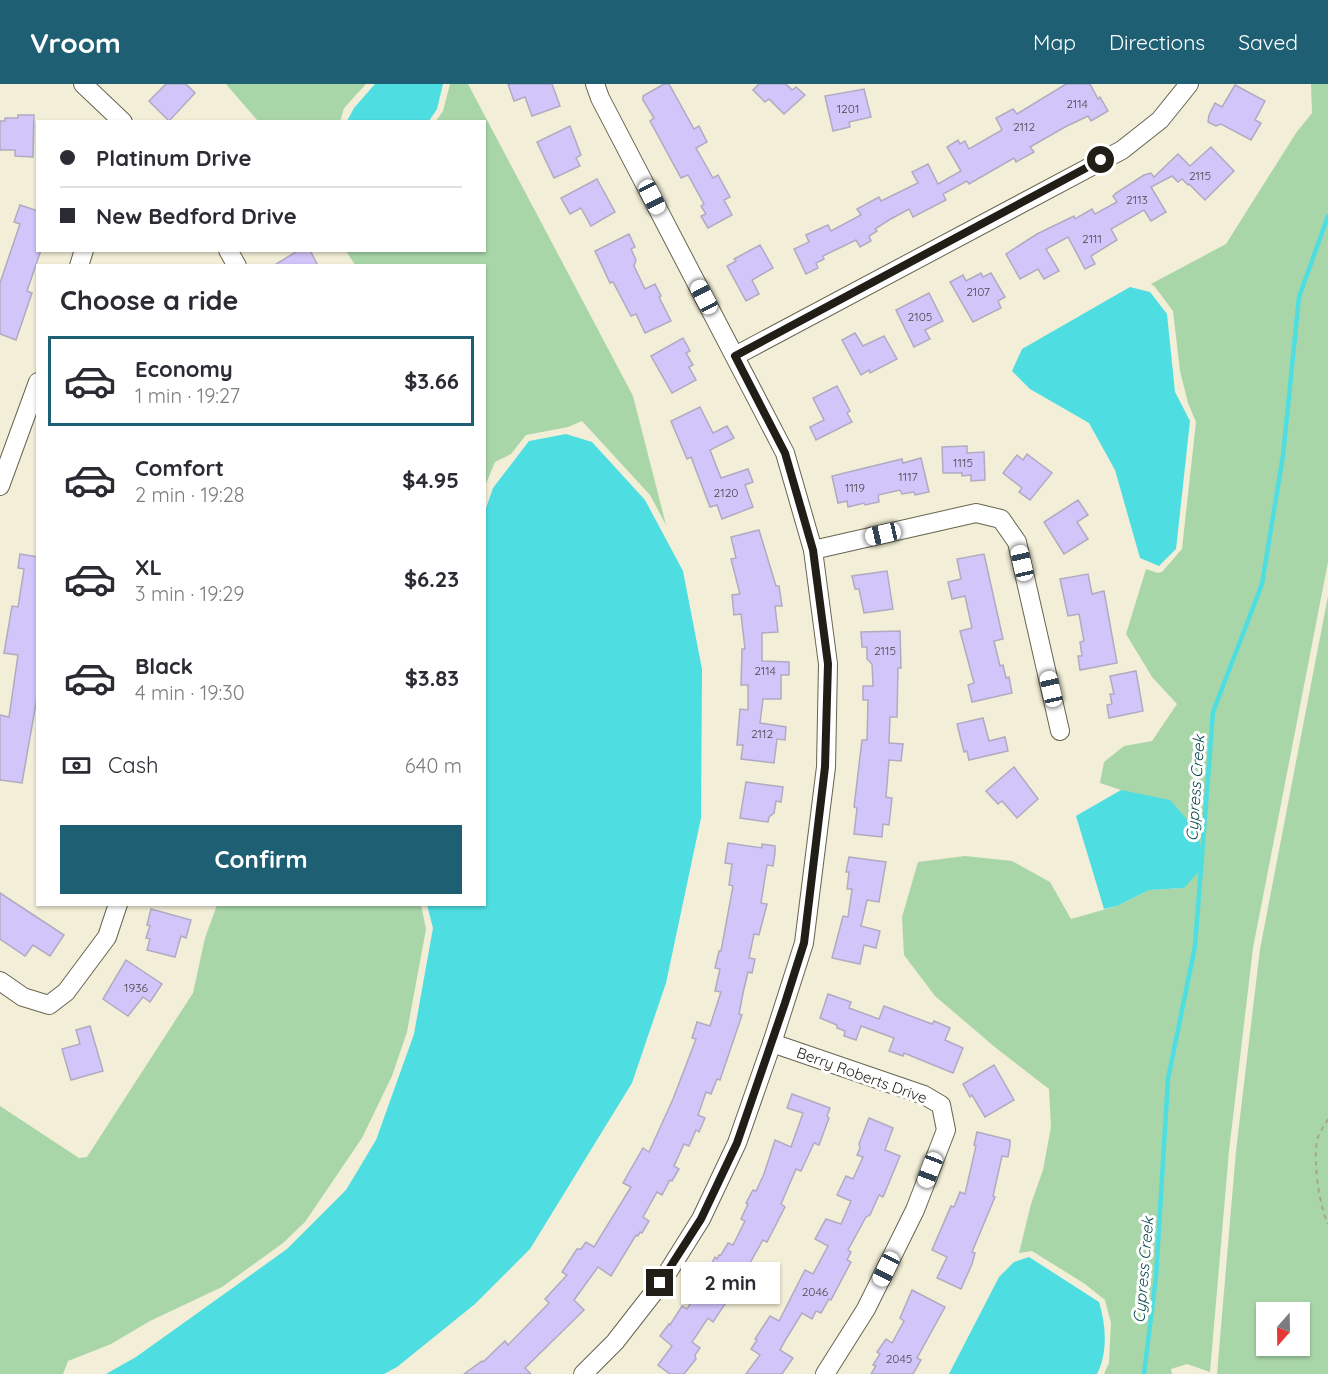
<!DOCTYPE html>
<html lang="en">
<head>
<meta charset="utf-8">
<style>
  body { margin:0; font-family:Quicksand,sans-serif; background:#f2f2f3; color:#2b2b33; height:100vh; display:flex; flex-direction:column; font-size:22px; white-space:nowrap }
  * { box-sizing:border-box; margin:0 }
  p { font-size:20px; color:#7c7c81 }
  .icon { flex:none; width:33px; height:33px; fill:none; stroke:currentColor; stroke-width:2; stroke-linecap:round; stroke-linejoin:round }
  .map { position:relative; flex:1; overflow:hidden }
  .panel { position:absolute; left:36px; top:180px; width:450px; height:642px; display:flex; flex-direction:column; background:#fff; border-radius:0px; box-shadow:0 2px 4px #0004 }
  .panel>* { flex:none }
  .banner { position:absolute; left:36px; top:36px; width:450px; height:132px; border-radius:0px; box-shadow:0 2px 4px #0004; display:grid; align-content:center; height:132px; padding:0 24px; background:#fff }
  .needle { width:39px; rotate:200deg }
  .fabs { position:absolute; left:1256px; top:1218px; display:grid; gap:12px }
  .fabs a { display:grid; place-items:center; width:54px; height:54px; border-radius:0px; background:#fff; box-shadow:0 2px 4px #0004; font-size:30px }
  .end { position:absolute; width:27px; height:27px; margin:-14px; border:8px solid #201e16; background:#fff; box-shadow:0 0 0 3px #fff }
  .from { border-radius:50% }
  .bubble { position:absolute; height:42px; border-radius:0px; background:#fff; box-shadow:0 2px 4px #0004; font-size:20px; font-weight:800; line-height:42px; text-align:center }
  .car { position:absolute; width:18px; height:36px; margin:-18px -9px; border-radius:8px; box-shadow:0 0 4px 2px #0007; background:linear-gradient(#fff 24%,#345 0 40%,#fff 0 76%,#345 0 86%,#fff 0) }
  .banner b { display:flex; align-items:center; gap:21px; height:57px; font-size:22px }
  .banner b+b { border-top:2px solid #e1e1e2 }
  .banner i { width:15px; height:15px; background:#2b2b33 }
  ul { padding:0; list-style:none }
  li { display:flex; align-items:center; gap:18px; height:90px; margin:0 12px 9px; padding:0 12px; border:3px solid transparent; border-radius:0px }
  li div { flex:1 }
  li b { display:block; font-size:22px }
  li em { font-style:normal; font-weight:800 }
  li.selected { border-color:#1e5f74 }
  li>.icon { width:54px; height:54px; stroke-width:1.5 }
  h2 { padding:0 24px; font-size:27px; line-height:72px }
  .pay { display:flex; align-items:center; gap:15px; height:66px; padding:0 24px; font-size:22px }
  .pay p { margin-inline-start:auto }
  .primary-button { display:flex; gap:12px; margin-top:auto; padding:12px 24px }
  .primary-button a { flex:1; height:69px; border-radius:0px; background:#1e5f74; color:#fff; font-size:24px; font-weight:800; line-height:69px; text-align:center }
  header { display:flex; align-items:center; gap:36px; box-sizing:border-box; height:84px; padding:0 30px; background:#1e5f74; color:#fff }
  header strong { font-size:28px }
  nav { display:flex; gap:33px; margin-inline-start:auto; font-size:21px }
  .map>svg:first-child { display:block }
  .green { fill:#a9d6a8; fill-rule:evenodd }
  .water { fill:#4edee1 }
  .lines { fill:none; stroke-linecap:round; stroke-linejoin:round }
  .stream { stroke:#4edee1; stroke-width:4.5 }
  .building { fill:#d2c5f9; stroke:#b0abc1; stroke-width:1.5 }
  .minor-casing { stroke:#676450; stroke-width:20 }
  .path { stroke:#a7a492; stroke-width:2; stroke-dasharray:4.5 4.5; stroke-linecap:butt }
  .minor { stroke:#fff; stroke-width:18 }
  .route { stroke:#201e16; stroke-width:8 }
  .labels { text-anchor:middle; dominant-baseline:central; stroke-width:6; stroke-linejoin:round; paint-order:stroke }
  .number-label { font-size:12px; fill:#4c484f }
  .street-label { font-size:15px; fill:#201e16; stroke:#fff }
  .water-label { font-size:16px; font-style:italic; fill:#0d4c4e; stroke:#fff }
</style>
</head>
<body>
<header>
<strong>Vroom</strong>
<nav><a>Map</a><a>Directions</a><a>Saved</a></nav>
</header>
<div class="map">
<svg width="1328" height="1290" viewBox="0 0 1328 1290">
  <rect width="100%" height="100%" fill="#f2eed7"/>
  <g class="green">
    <path d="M226,0H366L344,24L340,38L258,37Z"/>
    <path d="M450,0H468L633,312L666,441L650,411L582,337L568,343L526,351L511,370L495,378L485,402L484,182L355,181L346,167L484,166V38L436,37L443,27Z"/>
    <path d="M1311,0H1328V478L1253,864L1229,1067L1210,1288L1187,1280L1171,1285L1172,1290H1104L1109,1279L1111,1239L1105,1216L1085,1200L1032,1167L1019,1169L1031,1120L1043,1086L1051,1043L1049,1005L996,964L935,912L904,871L902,833L918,778L965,772L1012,777L1050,798L1071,835L1117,822L1149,806L1184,804L1121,706L1100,699L1104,678L1124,662L1152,657L1177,620L1152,593L1126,550L1146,485L1158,489L1162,488L1182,465L1196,338L1188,319L1180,287L1173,227L1155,203L1151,200L1226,160L1296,49L1312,29Z"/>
    <path d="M1328,512V1290H1217L1236,1067L1260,865ZM1266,1228H1299V1262H1266Z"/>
    <path d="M217,821H421L426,845L407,948L392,992L362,1054L305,1138L283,1159L222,1203L150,1237L111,1260L68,1277L63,1290H0V1022L79,1074L87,1073L193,909L205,854Z"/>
  </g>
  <g class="water">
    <path d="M375,0H443L437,25L429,37H347L354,24Z"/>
    <path d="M1130,203L1150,208L1167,230L1175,308L1190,337L1176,465L1159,482L1140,474L1115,386L1089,339L1030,305L1012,287L1022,265Z"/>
    <path d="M566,350L592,358L645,416L683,487L702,585L701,734L666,899L632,999L530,1165L475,1220L397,1283L384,1290H106L136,1273L287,1165L346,1106L376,1056L414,950L433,844L427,821L484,820L485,427L493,404L529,357Z"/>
    <path d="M1121,706L1170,716L1199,749L1202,784L1184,804L1149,806L1117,822L1104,825L1076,732Z"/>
    <path d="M1029,1173L1099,1218C1106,1241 1108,1268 1097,1290H949L999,1193L1014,1178Z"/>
  </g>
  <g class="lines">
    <path class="stream" d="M1144,1290L1156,1193L1168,995L1195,862L1213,628L1262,500L1283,371L1299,213L1328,132"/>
  </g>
  <g class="building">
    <path d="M166,0H186L195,9L169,37L149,17Z"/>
    <path d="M508,0H552L560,22L532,32L525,13L514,17Z"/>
    <path d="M664,0H669L694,45L699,42L707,58L696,64L713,94L718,91L730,113L724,116L732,131L708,144L701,132L706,130L701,122L704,120L688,91L681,94L650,37L654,34L643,16V12Z"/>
    <path d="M759,0H786L792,6L796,3L805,11L784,30L769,15L765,18L753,6Z"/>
    <path d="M1066,0H1090L1098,15L1100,13L1108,27L1091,37L1088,32L1065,43L1030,63L1034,68L1016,78L1014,74L969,100L967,97L943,110L946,116L913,133L909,125L889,136L875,145L877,147L869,152L871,157L860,163L856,156L823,172L824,175L816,179L818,184L806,190L794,165L809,158L806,151L828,141L831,147L861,131L857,125L879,113L881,117L918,99L912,88L928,80L938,100L961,87L947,63L958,56L960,60L965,57L969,65L1002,46L996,34L1013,25L1017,30Z"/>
    <path d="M1235,1L1265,17L1255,36L1261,39L1251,56L1221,40L1216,42L1208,38L1209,31L1215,19L1222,23Z"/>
    <path d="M864,5L871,33L849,38L850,43L833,47L825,12Z"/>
    <path d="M18,31H34L33,73L15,72V66H0V37H5V34H18Z"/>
    <path d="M570,42L581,71L576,74L580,82L554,94L537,58Z"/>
    <path d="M1211,63L1234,87L1205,116L1189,100L1188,101L1182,95L1178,98L1172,92L1151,103L1166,128L1151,137L1144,126L1111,145L1117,156L1091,172L1095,180L1085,185L1068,153L1046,165L1059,187L1044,195L1038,185L1020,195L1006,170L1009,168L1037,150L1074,132L1075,135L1092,125L1095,130L1117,118L1113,112L1116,109L1144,91L1151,89L1154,93L1178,70L1190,82Z"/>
    <path d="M597,95L615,128L591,142L581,124L570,130L561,114Z"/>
    <path d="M20,121L38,127V166H41L27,207L32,209L16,256L0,250V199L20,140L14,138Z"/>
    <path d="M629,150L635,163L631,165L636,176L634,182L645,205L655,200L661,212L659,213L671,237L645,249L636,230L631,232L613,198L610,199L595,167Z"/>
    <path d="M760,161L773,184L752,196L759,210L746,217L727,182L736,177L734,175Z"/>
    <path d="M299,166H310L318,182H273Z"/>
    <path d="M981,189L983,193L991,189L1005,213L998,217L1001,224L973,238L950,198L963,191L966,197Z"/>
    <path d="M929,209L943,237L925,246L930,255L914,263L896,226Z"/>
    <path d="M855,249L863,262L884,252L897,275L870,289L869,286L861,291L842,256Z"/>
    <path d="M683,254L690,267L686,269L693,281L689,283L696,296L672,309L651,272Z"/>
    <path d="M837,302L850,327L847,329L852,338L816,356L810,343L824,336L813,314Z"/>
    <path d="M700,323L713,349L727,342L734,354L710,366L721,394L748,385L753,398L745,401L753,423L722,435L717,421L710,423L691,373L687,375L671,337Z"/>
    <path d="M967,362V369L984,368L985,396L971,397V391L962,392V389H943L942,363Z"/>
    <path d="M1027,370L1052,389L1030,416L1019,408L1022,404L1003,389L1017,371L1023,376Z"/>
    <path d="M921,374L929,408L915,411L914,408L902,410L900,406L878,411L879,418L865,421L864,419L848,423L847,417L838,419L832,392L902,375L903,379Z"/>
    <path d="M1078,416L1088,431L1077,438L1088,455L1064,470L1044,438Z"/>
    <path d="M759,446L776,502H779L782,522H775L778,548L762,549V577L789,578V591H781V615H763L760,639L786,643L785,656L777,655L774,679L741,675L743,661H737L740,625L748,626V601H741L742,565H745L741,530L734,531L732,511L740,510L731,475L736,474L731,453Z"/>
    <path d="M20,470L38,473V608L22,699L0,696V631L9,633L18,571L4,569L12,522L18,523L24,485L18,484Z"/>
    <path d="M984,470L1003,555L994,557L1000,582L1003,581L1006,594L1009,593L1012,609L972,618L968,601L974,599L960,547L972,544L965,512L952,515L948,498L961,495L957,475Z"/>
    <path d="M887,487L893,525L864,529L859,505H855L852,492Z"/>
    <path d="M1088,490L1092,510L1104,507L1117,579L1080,586L1078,572H1082L1080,558L1084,557L1079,530L1068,532L1060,495Z"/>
    <path d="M900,547L901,584H898L897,633H890L889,659L903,660L901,677L889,676L886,713L892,714L889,741L883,740L882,753L854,750L857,724L854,723L862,656H867L868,616H863V602H873L872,580L867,575V563H862L861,548Z"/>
    <path d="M1136,587L1143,627L1109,634L1107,621L1112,620L1110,610H1114L1110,592Z"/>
    <path d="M983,634L989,657L1005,653L1008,667L969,676L967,667L964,668L957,640Z"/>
    <path d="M1014,683L1038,715L1017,734L1002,717L998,720L986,707Z"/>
    <path d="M746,698L783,703L781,718L776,717L774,729L769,733L768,738L740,734Z"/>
    <path d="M728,759L762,764V760L775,762V769L773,782L767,781L761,819L767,820L759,851L754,850L749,874L755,875L752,889L748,888L743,909L739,930L742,931L720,996L717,995L711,1010L706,1008L698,1031L705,1034L699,1048L696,1046L689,1062L684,1060L674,1082L679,1085L672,1097L670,1096L662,1111L657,1108L643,1133L649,1137L642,1149L640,1148L638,1152L636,1151L611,1192L598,1183L574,1216L584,1226L525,1284L531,1290H464L482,1277L483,1278L505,1257L508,1261L549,1219L545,1215L567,1191L562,1188L577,1165H581L586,1158L594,1163L631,1103L623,1099L643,1064L649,1068L673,1015L696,955L692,954L697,938L710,942L721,908L715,907L720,885L715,884L719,867H721L733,802L729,801L732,780L725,779Z"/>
    <path d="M849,773L886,778L879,818L867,816L861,842L880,847L876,864L864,861L860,880L832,874L843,832L848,833L852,805H847L849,788H846Z"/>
    <path d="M0,809L64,851L50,872L33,861L25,872L0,855Z"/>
    <path d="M151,825L191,836L186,854L181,852L175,873L147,866L150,855L146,854L150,842L147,841Z"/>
    <path d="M126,876L162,900L150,918L143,913L128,932L103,915Z"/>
    <path d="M828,910L851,918L849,924L879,935L884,922L932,940L934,937L950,944L945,956L963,964L953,989L904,969L903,972L889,967L894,954L861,942L856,956L844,952L845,947L837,944V941L820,934Z"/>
    <path d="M90,942L103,987L71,996L62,965L80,960L76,946Z"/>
    <path d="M994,981L1014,1016L985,1033L972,1011L970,1013L963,1000Z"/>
    <path d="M792,1010L830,1024L827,1032L829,1034L819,1061L814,1059L801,1087L796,1085L781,1120L785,1123L767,1158L763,1156L737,1202L713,1238L708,1234L692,1258L700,1264L695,1271L696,1275L684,1290H670L658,1281L672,1262L660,1252L669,1240L670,1241L682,1222L687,1225L692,1217L695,1219L714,1189L708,1186L715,1173L717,1175L719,1171H721L728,1159L733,1161L745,1137L741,1135L748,1120L746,1119L753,1106L756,1107L764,1090L775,1056L791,1063L803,1029L787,1024Z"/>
    <path d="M869,1034L893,1044L885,1066L900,1072L883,1113L879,1111L870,1131L866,1133L848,1166L851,1168L847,1176L851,1178L831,1216L829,1215L821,1229L816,1227L812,1235L802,1229L786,1255L780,1266L793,1274L782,1290H746L760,1271L751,1265L757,1256L755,1255L770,1232L779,1237L805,1186L813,1190L828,1162L815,1155L826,1135L841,1140L851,1117L837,1111L846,1092L853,1095L863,1073L857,1071L860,1064L859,1060Z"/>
    <path d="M977,1048L1010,1056V1061L1008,1073L1002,1072L993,1112L995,1113L972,1168L975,1169L972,1180L961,1205L937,1194L947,1173L932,1166L951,1122L954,1123L960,1108L965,1110L976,1062L974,1061Z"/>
    <path d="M912,1206L945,1223L917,1274L921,1276L913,1290H871L876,1282L873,1281L880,1270L877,1268L886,1255L892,1259L904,1237L900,1234Z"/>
  </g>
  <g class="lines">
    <defs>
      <g id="minor">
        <path d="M83,0L123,38"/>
        <path d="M228,166L237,182"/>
        <path d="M79,182L84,166"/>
        <path d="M735,272L1122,66L1160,36L1189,0"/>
        <path d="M0,402L38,298"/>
        <path d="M813,466L976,429L1001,435L1017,458L1060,647"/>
        <path d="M0,897L23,913L49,921L66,908L107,853L118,820"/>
        <path d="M772,959L924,1011L941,1021L946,1046L915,1126L866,1225L825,1290"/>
        <path d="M583,1290L615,1258L661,1199L701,1135L737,1059L772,959L804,859L826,683L828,580L813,466L785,369L600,14L595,0"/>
      </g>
    </defs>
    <use href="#minor" class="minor-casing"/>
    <path class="path" d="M1328,1035C1324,1042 1319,1049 1317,1056C1313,1078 1319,1121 1328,1140"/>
    <use href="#minor" class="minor"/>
  </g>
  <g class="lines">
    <path class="route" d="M660,1199L701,1135L737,1059L785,919L804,859L825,683L828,580L813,466L785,369L735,272L1101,76"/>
  </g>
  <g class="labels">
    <g class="number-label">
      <text x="1077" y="19">2114</text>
      <text x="848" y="24">1201</text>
      <text x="1024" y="42">2112</text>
      <text x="1200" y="91">2115</text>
      <text x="1137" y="115">2113</text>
      <text x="1092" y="154">2111</text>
      <text x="978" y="207">2107</text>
      <text x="920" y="232">2105</text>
      <text x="963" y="378">1115</text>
      <text x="908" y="392">1117</text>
      <text x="855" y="403">1119</text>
      <text x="726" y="408">2120</text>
      <text x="885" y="566">2115</text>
      <text x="765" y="586">2114</text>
      <text x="762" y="649">2112</text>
      <text x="136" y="903">1936</text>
      <text x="815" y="1207">2046</text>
      <text x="899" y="1274">2045</text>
    </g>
    <g class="street-label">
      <text transform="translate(862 991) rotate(20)">Berry Roberts Drive</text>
    </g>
    <g class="water-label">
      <text transform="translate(1195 704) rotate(-86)">Cypress Creek</text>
      <text transform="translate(1143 1186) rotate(-85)">Cypress Creek</text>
    </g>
  </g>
</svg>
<div class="fabs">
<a><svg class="needle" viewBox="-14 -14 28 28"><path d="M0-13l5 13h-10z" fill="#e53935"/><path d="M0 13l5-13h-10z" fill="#7c7c81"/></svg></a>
</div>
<i class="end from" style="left:1101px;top:76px"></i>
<i class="end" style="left:660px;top:1199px"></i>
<div class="bubble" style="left:681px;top:1178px;width:99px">2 min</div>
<i class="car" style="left:652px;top:113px;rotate:153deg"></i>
<i class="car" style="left:704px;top:213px;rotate:332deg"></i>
<i class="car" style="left:883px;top:450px;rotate:257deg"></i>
<i class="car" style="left:1022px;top:479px;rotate:347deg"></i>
<i class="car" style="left:1051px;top:605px;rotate:347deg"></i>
<i class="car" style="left:930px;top:1086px;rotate:201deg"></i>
<i class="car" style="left:886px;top:1185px;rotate:206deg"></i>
<div class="banner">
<b><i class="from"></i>Platinum Drive</b>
<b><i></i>New Bedford Drive</b>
</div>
<section class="panel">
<h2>Choose a ride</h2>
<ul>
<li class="selected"><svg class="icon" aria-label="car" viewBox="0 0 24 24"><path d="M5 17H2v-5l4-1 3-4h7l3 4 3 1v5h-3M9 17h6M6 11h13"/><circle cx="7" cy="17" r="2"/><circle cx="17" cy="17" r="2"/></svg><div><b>Economy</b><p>1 min · 19:27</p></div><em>$3.66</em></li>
<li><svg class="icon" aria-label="car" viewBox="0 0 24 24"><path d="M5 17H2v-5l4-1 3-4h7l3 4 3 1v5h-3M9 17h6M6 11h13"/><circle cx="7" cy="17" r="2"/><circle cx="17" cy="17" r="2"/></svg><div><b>Comfort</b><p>2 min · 19:28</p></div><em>$4.95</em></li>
<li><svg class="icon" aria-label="car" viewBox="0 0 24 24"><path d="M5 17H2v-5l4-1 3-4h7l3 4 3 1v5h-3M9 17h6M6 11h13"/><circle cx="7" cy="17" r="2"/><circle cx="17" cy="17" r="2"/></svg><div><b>XL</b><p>3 min · 19:29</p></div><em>$6.23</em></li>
<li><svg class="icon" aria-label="car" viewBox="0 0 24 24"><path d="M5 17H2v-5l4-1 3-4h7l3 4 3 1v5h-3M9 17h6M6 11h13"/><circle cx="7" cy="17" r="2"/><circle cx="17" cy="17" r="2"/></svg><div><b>Black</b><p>4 min · 19:30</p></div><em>$3.83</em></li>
</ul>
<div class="pay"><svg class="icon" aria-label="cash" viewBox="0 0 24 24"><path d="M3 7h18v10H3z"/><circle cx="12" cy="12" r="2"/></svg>Cash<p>640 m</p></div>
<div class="primary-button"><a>Confirm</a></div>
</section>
</div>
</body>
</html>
